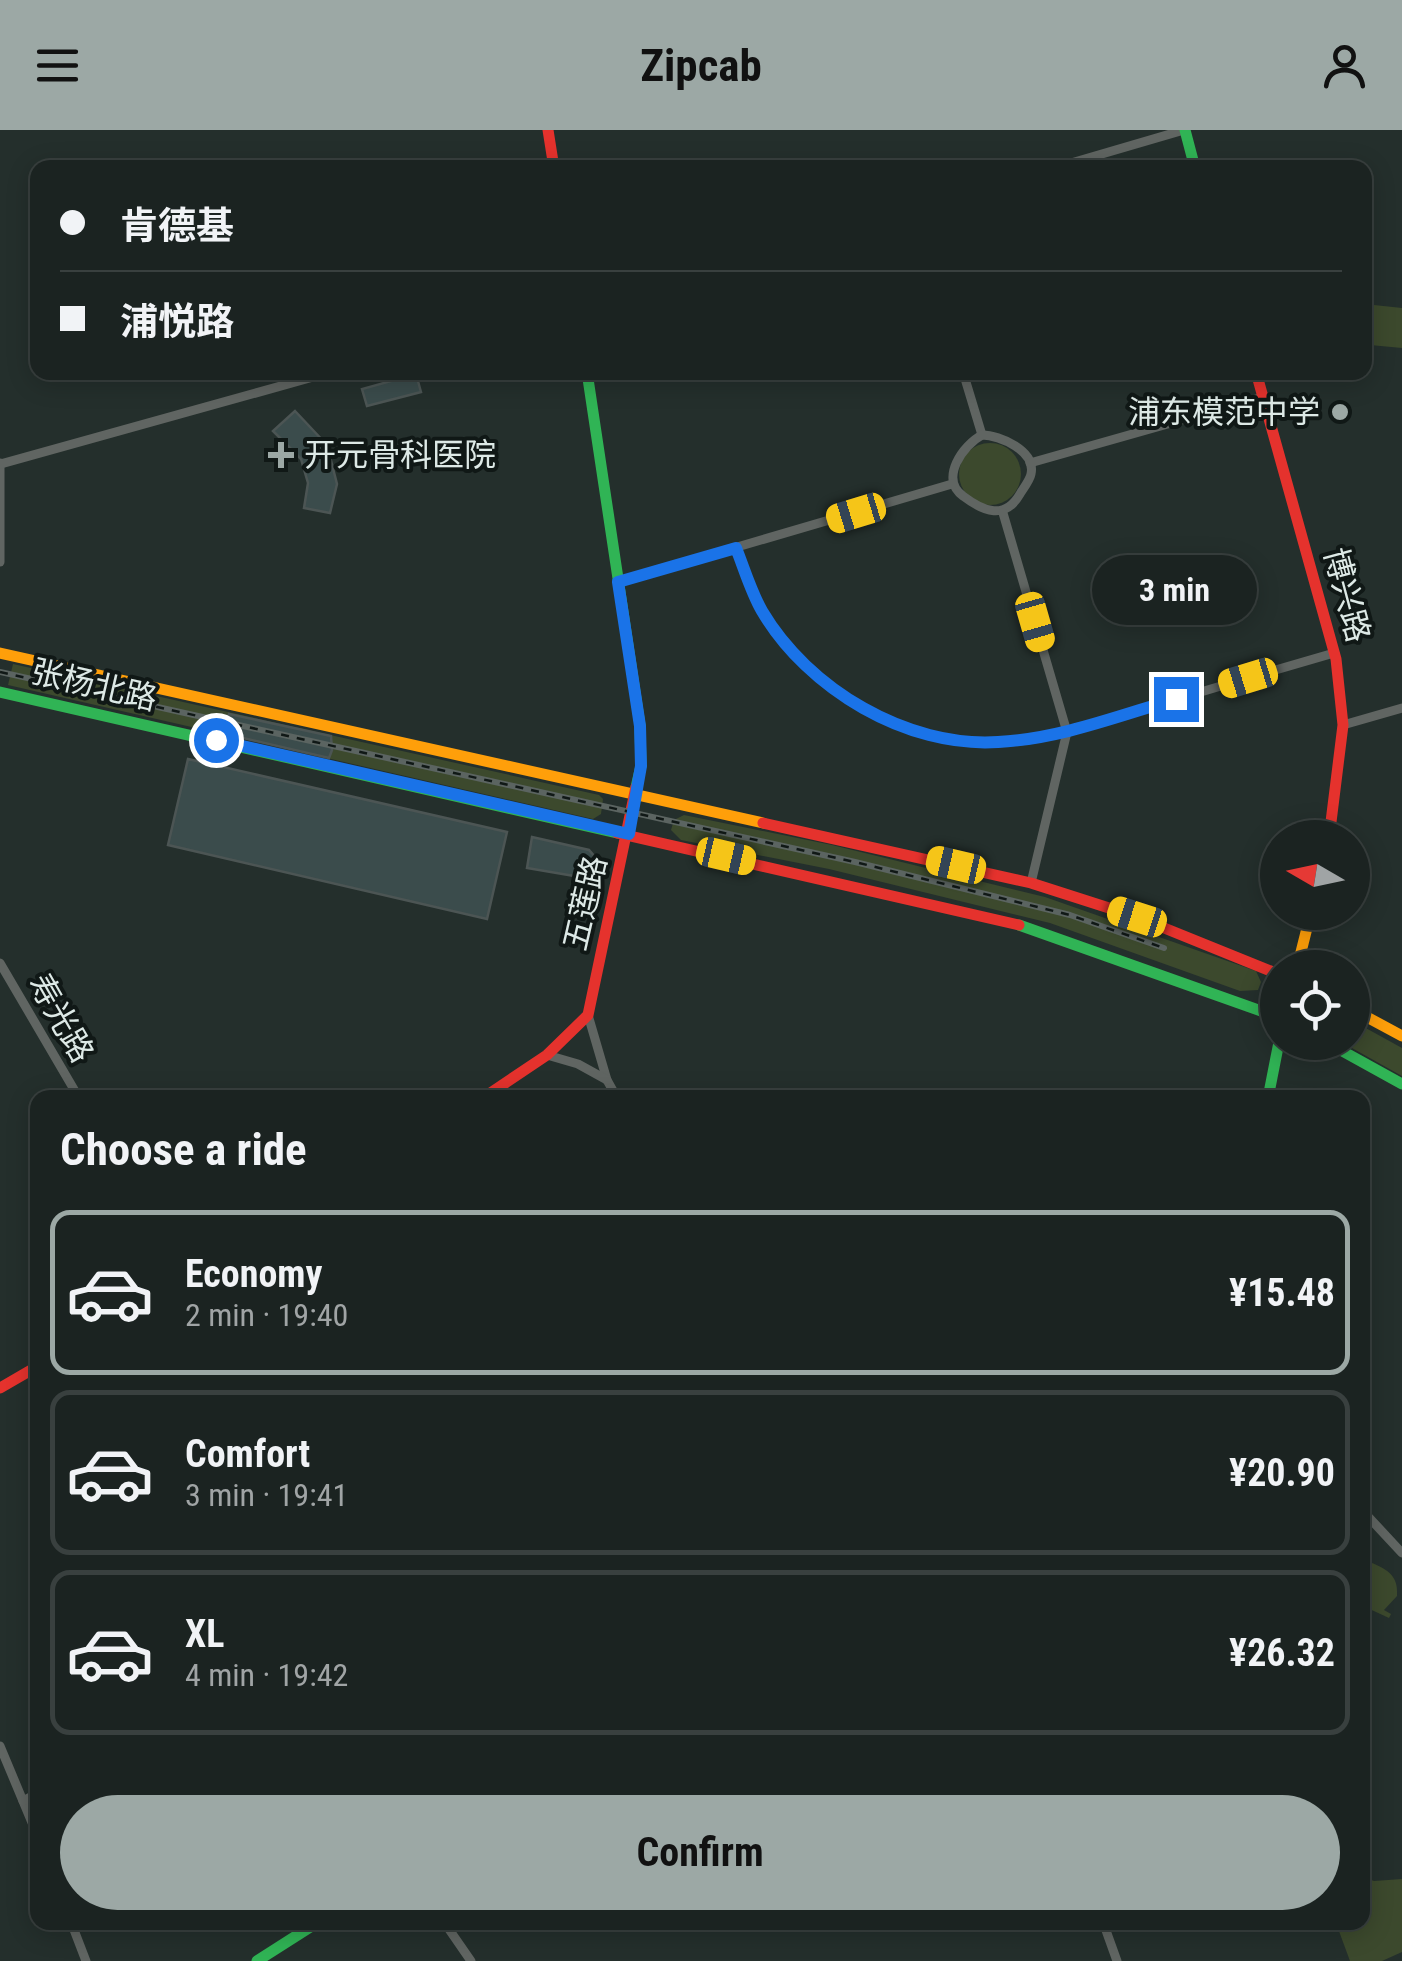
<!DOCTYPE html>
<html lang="en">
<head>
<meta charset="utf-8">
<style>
  body { margin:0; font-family:"Roboto Condensed","Noto Sans SC",sans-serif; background:#282f2e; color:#f1f3f6; height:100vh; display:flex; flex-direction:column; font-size:38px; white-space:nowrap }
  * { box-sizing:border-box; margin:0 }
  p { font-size:32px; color:#a0a4a5 }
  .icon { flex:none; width:55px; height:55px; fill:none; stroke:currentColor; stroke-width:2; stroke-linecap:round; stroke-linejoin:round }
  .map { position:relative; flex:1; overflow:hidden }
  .sheet { position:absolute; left:30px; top:960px; width:1340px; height:840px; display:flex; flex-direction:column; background:#1b2321; border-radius:20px; box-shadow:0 5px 25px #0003,0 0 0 2px #39403f }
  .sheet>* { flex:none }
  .banner { position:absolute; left:30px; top:30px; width:1342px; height:220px; border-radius:20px; box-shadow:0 5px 25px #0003,0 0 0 2px #39403f; display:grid; align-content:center; height:220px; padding:0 30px; background:#1b2321 }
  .needle { width:65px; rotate:279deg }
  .tools { position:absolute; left:1260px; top:690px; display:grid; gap:20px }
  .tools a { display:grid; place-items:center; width:110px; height:110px; border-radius:50%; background:#1b2321; box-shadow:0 5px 25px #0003,0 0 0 2px #39403f; font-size:50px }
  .end { position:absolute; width:45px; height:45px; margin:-22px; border:12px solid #1a73e8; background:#fff; box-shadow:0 0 0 5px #fff }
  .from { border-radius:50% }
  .bubble { position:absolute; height:70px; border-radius:35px; background:#1b2321; box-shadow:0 5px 25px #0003,0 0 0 2px #39403f; font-size:32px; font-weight:700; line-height:70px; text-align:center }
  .car { position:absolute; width:30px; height:60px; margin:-30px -15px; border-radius:12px; box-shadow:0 0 8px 2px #0007; background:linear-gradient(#f5c518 24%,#345 0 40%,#f5c518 0 76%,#345 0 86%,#f5c518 0) }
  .banner b { display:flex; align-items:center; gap:35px; height:95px; font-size:38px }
  .banner b+b { border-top:2px solid #39403f }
  .banner i { width:25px; height:25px; background:#f1f3f6 }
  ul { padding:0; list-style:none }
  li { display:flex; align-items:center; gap:30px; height:165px; margin:0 20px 15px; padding:0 10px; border:5px solid #39403f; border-radius:20px }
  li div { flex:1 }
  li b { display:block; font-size:38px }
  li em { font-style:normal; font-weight:700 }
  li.on { border-color:#9ca8a5 }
  li>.icon { width:90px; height:90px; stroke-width:1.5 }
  h2 { padding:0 30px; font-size:45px; line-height:120px }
  .button { display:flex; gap:20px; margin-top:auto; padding:20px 30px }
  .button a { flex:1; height:115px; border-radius:60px; background:#9ca8a5; color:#111; font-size:40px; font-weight:700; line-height:115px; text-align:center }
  header { display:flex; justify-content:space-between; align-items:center; height:130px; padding:0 30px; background:#9ca8a5; color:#111; font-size:45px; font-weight:700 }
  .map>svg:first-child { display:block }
  .green { fill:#3c492d }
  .building { fill:#3b4c4c; stroke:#4c5554; stroke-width:2.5 }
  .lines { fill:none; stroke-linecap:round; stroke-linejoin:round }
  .street { stroke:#606562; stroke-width:9 }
  .fast { stroke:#30b455; stroke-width:11 }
  .slow { stroke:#ff9f0a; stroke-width:11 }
  .jam { stroke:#e5322d; stroke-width:11 }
  .rail-casing { stroke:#5b6461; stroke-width:6 }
  .rail { stroke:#101816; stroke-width:2.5; stroke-dasharray:8; stroke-linecap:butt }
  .route { stroke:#1a73e8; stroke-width:12 }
  .poi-dot { fill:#9ca8a5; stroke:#101816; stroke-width:4 }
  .labels { text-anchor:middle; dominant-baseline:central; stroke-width:8; stroke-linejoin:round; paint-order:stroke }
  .poi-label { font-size:32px; fill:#dde9e6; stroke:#101816; text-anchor:end }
  .street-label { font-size:32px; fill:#dde9e6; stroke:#101816 }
</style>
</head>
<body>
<header><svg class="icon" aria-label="menu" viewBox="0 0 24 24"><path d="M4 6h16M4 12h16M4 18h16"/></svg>Zipcab<svg class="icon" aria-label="person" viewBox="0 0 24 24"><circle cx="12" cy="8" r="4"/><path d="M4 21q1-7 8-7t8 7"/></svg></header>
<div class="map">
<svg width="1402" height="1831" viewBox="0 0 1402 1831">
  <rect width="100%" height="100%" fill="#242f2c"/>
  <g class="green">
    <path d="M1374,175L1402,178V218L1370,215Z"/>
    <circle cx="990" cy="344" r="31"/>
    <path d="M13,534L599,665L603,669L601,684L593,689L8,555Z"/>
    <path d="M684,685L832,715L1045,767L1256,841L1261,852L1258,860L1240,861L1050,793L829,739L681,710L671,700L674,690Z"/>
    <path d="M1353,891L1402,918V946L1343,913L1352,912Z"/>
    <path d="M1363,1429C1382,1438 1399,1441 1397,1466L1384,1480L1391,1484L1389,1488L1363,1476Z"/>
    <path d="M1363,1747L1374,1751L1402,1749V1822L1382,1831H1350L1336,1793L1362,1792Z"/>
  </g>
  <g class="building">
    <path d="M416,244L421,262L367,276L362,259Z"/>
    <path d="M295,281L327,315L337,354L330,383L304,378L308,353L301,329L273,301Z"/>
    <path d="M229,584L331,606L332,620L329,628L222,603Z"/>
    <path d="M188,629L507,702L487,789L168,715Z"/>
    <path d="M532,707L589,720L602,735L598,750L527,738Z"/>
  </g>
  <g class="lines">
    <g class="street">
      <path d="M1054,38L1184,0"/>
      <path d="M963,242L982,305"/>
      <path d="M982,305C1000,305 1036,321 1031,344C1030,350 1023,359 1020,364C1005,390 984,382 963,366C939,349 963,315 982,305Z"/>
      <path d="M0,333V432"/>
      <path d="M1030,333L1263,267"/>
      <path d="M1,334L331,242"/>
      <path d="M1003,383L1067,602L1031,753"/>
      <path d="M736,418C744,438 751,462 762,481C808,560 906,616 997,613C1047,611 1097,593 1144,579C1207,560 1271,541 1334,523"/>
      <path d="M618,452L952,354"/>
      <path d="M1343,595L1402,578"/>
      <path d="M0,833L79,968"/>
      <path d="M588,885L607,950L617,968"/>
      <path d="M547,925L578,934L607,950"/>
      <path d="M1362,1380L1402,1423"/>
      <path d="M0,1616L38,1707"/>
      <path d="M23,1671L38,1663"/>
      <path d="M71,1792L86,1831"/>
      <path d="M444,1792L471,1831"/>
      <path d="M1103,1792L1117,1831"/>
    </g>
    <g class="fast">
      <path d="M1185,0L1195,38"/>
      <path d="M587,242L640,595L641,636L636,657"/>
      <path d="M0,562L617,703"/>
      <path d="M1019,795L1278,887"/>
      <path d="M1326,912L1402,954"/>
      <path d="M1268,968L1279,912"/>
      <path d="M257,1831L318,1792"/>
    </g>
    <g class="slow">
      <path d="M0,523L763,693"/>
      <path d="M1297,838L1311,782"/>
      <path d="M1352,879L1402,906"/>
    </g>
    <g class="jam">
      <path d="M548,0L554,38"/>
      <path d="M1256,242L1336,529L1343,595L1329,708"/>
      <path d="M763,693L1031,753L1137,787L1278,844"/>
      <path d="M617,703L1019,795"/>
      <path d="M483,968L547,925L588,885L636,657"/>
      <path d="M0,1258L38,1236"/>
    </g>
    <defs>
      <path id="rail" d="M0,542L855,732L1070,785L1164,818"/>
    </defs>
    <use href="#rail" class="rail-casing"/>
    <use href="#rail" class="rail"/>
  </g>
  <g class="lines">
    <path class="route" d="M216,610L629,704L641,636L640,596L618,452L736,418C744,438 751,462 762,481C808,559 907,618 998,612C1059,609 1118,586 1176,569"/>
  </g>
  <g class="poi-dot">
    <circle cx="1340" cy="282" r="10"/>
    <path d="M276 310h10v10h10v10h-10v10h-10v-10h-10v-10h10z"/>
  </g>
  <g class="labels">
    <g class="poi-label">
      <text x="1320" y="282">浦东模范中学</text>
      <text x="304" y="325" text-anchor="start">开元骨科医院</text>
    </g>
    <g class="street-label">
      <text transform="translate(1347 465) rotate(75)">博兴路</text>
      <text transform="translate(94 555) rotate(13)">张杨北路</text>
      <text transform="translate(585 773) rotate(-77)">五莲路</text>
      <text transform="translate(61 888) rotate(60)">寿光路</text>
    </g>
  </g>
</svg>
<div class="tools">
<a><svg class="needle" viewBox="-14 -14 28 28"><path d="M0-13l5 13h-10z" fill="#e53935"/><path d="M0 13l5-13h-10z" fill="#a0a4a5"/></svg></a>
<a><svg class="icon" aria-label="locate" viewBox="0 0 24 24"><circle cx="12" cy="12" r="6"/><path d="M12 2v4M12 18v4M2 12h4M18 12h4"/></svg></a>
</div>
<i class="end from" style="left:216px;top:610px"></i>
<i class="end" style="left:1176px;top:569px"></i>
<div class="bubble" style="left:1092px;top:425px;width:165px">3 min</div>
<i class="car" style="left:856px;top:383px;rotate:253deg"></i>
<i class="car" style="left:1035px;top:492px;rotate:164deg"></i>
<i class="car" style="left:1248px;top:548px;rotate:253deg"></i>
<i class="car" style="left:726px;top:726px;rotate:103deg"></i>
<i class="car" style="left:956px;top:735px;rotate:283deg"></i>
<i class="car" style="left:1137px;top:787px;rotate:288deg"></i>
<div class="banner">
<b><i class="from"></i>肯德基</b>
<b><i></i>浦悦路</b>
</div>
<section class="sheet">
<h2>Choose a ride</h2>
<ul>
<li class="on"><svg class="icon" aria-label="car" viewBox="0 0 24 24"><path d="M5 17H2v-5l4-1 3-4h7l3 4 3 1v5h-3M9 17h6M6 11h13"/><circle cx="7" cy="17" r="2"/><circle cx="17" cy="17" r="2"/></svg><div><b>Economy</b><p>2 min · 19:40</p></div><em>¥15.48</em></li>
<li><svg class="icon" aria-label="car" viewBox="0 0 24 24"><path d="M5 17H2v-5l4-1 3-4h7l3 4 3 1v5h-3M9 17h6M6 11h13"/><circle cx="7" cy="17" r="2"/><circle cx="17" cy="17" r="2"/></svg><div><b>Comfort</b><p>3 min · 19:41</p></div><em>¥20.90</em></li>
<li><svg class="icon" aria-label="car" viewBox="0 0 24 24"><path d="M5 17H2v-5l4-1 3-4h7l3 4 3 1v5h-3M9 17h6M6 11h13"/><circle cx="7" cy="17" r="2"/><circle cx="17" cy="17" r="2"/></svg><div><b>XL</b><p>4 min · 19:42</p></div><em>¥26.32</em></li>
</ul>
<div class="button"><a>Confirm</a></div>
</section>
</div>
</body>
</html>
